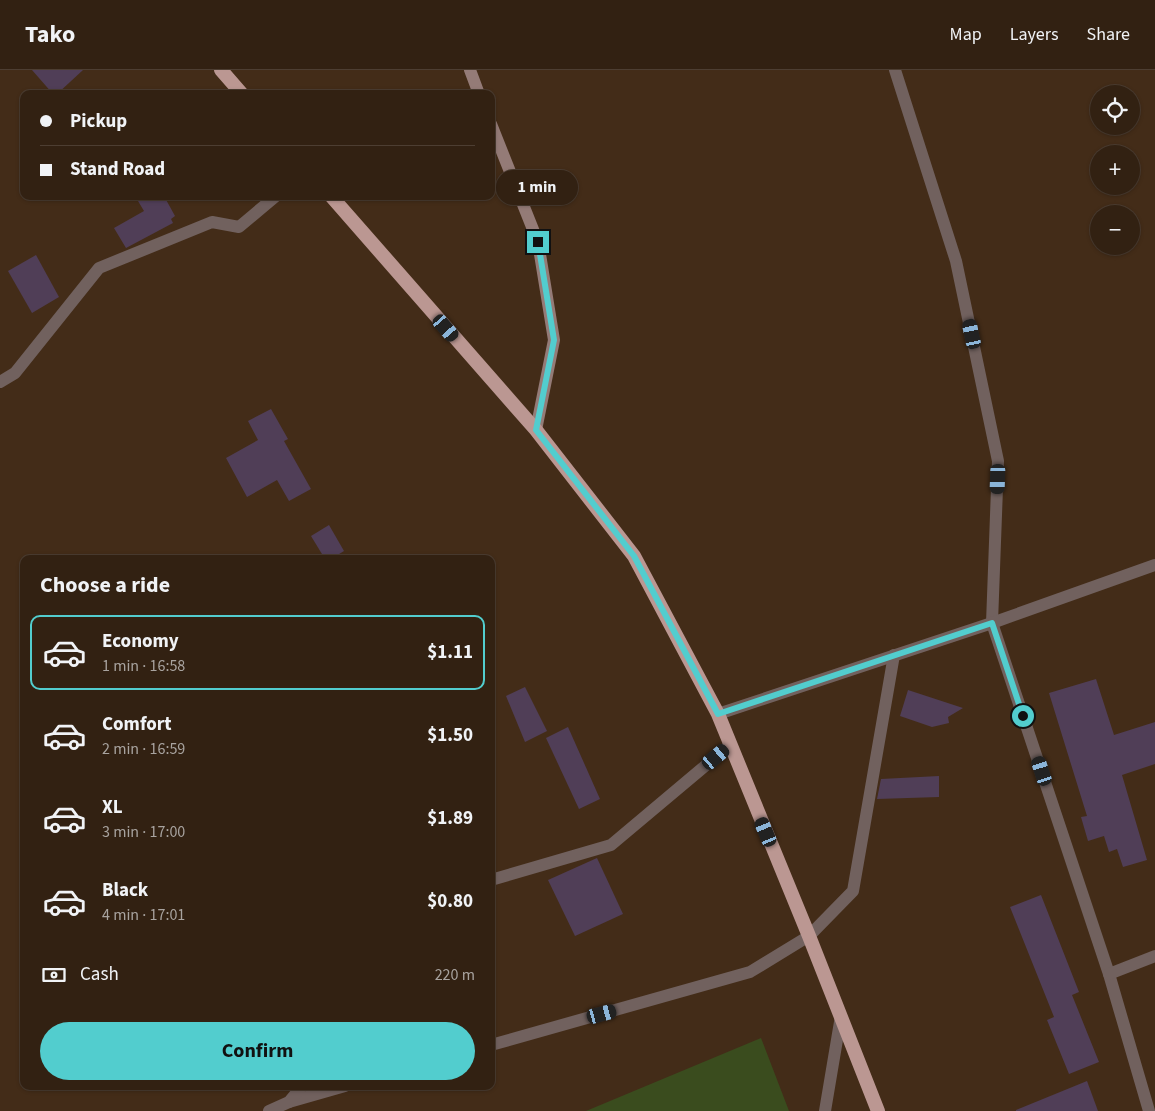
<!DOCTYPE html>
<html lang="en">
<head>
<meta charset="utf-8">
<style>
  body { margin:0; font-family:"Source Sans 3",sans-serif; background:#3a291b; color:#f1f3f6; height:100vh; display:flex; flex-direction:column; font-size:19px; white-space:nowrap }
  * { box-sizing:border-box; margin:0 }
  p { font-size:16px; color:#a8a39f }
  .icon { flex:none; width:28px; height:28px; fill:none; stroke:currentColor; stroke-width:2; stroke-linecap:round; stroke-linejoin:round }
  .map { position:relative; flex:1; overflow:hidden }
  .panel { position:absolute; left:20px; top:485px; width:475px; height:535px; display:flex; flex-direction:column; background:#322112; border-radius:10px; box-shadow:0 1px 4px #0004,0 0 0 1px #4d3e32 }
  .panel>* { flex:none }
  .top-card { position:absolute; left:20px; top:20px; width:475px; height:110px; border-radius:10px; box-shadow:0 1px 4px #0004,0 0 0 1px #4d3e32; display:grid; align-content:center; height:110px; padding:0 20px; background:#322112 }
  .controls { position:absolute; left:1090px; top:15px; display:grid; gap:10px }
  .controls a { display:grid; place-items:center; width:50px; height:50px; border-radius:50%; background:#322112; box-shadow:0 1px 4px #0004,0 0 0 1px #4d3e32; font-size:25px }
  .end { position:absolute; width:22px; height:22px; margin:-11px; border:6px solid #52cdce; background:#111; box-shadow:0 0 0 2px #111 }
  .from { border-radius:50% }
  .bubble { position:absolute; height:35px; border-radius:18px; background:#322112; box-shadow:0 1px 4px #0004,0 0 0 1px #4d3e32; font-size:16px; font-weight:700; line-height:35px; text-align:center }
  .car { position:absolute; width:15px; height:30px; margin:-15px -8px; border-radius:6px; box-shadow:0 0 4px 1px #0007; background:linear-gradient(#222 24%,#8ab4d8 0 40%,#222 0 76%,#8ab4d8 0 86%,#222 0) }
  .top-card b { display:flex; align-items:center; gap:18px; height:48px; font-size:19px }
  .top-card b+b { border-top:1px solid #4d3e32 }
  .top-card i { width:12px; height:12px; background:#f1f3f6 }
  ul { padding:0; list-style:none }
  li { display:flex; align-items:center; gap:15px; height:75px; margin:0 10px 8px; padding:0 10px; border:2px solid transparent; border-radius:10px }
  li div { flex:1 }
  li b { display:block; font-size:19px }
  li em { font-style:normal; font-weight:700 }
  li.on { border-color:#52cdce }
  li>.icon { width:45px; height:45px; stroke-width:1.5 }
  h2 { padding:0 20px; font-size:22px; line-height:60px }
  .pay { display:flex; align-items:center; gap:12px; height:55px; padding:0 20px; font-size:19px }
  .pay p { margin-inline-start:auto }
  .primary-button { display:flex; gap:10px; margin-top:auto; padding:10px 20px }
  .primary-button a { flex:1; height:58px; border-radius:30px; background:#52cdce; color:#111; font-size:20px; font-weight:700; line-height:58px; text-align:center }
  header { display:flex; align-items:center; gap:30px; box-sizing:border-box; height:70px; padding:0 25px; background:#322112; border-bottom:1px solid #4d3e32 }
  header strong { font-size:24px }
  nav { display:flex; gap:28px; margin-inline-start:auto; font-size:18px }
  .map>svg:first-child { display:block }
  .green { fill:#3a4c1e }
  .building { fill:#503e57 }
  .lines { fill:none; stroke-linecap:round; stroke-linejoin:round }
  .minor { stroke:#71615e; stroke-width:12 }
  .secondary { stroke:#947b77; stroke-width:12 }
  .trunk { stroke:#bb9792; stroke-width:14 }
  .route { stroke:#52cdce; stroke-width:6 }
</style>
</head>
<body>
<header>
<strong>Tako</strong>
<nav><a>Map</a><a>Layers</a><a>Share</a></nav>
</header>
<div class="map">
<svg width="1155" height="1041" viewBox="0 0 1155 1041">
  <rect width="100%" height="100%" fill="#432c18"/>
  <path class="green" d="M761,968L789,1041H586Z"/>
  <g class="building">
    <path d="M32,0H83L57,24H53Z"/>
    <path d="M135,126H164L175,146L171,149L173,153L126,178L114,158L144,141Z"/>
    <path d="M36,185L59,227L32,243L8,201Z"/>
    <path d="M271,339L288,369L284,371L311,419L289,431L277,410L247,427L226,388L258,370L248,351Z"/>
    <path d="M329,455L344,481L331,489H325L311,466Z"/>
    <path d="M1096,609L1114,665L1155,652V694L1122,705L1147,790L1123,797L1117,779L1109,782L1104,766L1088,771L1081,747L1087,746L1049,623Z"/>
    <path d="M525,617L547,661L525,672L506,626Z"/>
    <path d="M908,620L963,638L948,647L949,653L932,657L900,646Z"/>
    <path d="M568,657L600,729L579,739L546,668Z"/>
    <path d="M939,706V727L877,729L881,709Z"/>
    <path d="M597,788L623,844L575,866L548,810Z"/>
    <path d="M1041,825L1079,922L1072,925L1099,992L1069,1004L1047,950L1054,947L1010,837Z"/>
    <path d="M1087,1011L1098,1041H1016V1040Z"/>
  </g>
  <g class="lines">
    <g class="minor">
      <path d="M895,0L956,191L998,391L992,553L1109,904L1149,1041"/>
      <path d="M0,312L15,303L99,198L212,152L239,157L276,126"/>
      <path d="M718,644L992,553L1155,495"/>
      <path d="M491,810L611,775L730,675"/>
      <path d="M1109,904L1155,886"/>
      <path d="M491,975L750,902L809,866L853,821L894,585"/>
      <path d="M289,1032L345,1016"/>
      <path d="M269,1041L289,1032L302,1016"/>
      <path d="M825,1041L841,946"/>
    </g>
    <g class="secondary">
      <path d="M470,0L479,24"/>
      <path d="M491,54L538,172L554,270L536,360"/>
    </g>
    <g class="trunk">
      <path d="M221,0L242,24"/>
      <path d="M331,126L536,360L634,486L718,644L809,866L878,1041"/>
    </g>
  </g>
  <g class="lines">
    <path class="route" d="M538,172L554,270L536,360L634,486L718,644L992,553L1023,646"/>
  </g>
</svg>
<div class="controls">
<a><svg class="icon" aria-label="locate" viewBox="0 0 24 24"><circle cx="12" cy="12" r="6"/><path d="M12 2v4M12 18v4M2 12h4M18 12h4"/></svg></a>
<a>+</a>
<a>−</a>
</div>
<i class="end from" style="left:1023px;top:646px"></i>
<i class="end" style="left:538px;top:172px"></i>
<div class="bubble" style="left:496px;top:100px;width:82px">1 min</div>
<i class="car" style="left:446px;top:258px;rotate:139deg"></i>
<i class="car" style="left:972px;top:264px;rotate:348deg"></i>
<i class="car" style="left:998px;top:409px;rotate:182deg"></i>
<i class="car" style="left:716px;top:687px;rotate:50deg"></i>
<i class="car" style="left:1042px;top:701px;rotate:342deg"></i>
<i class="car" style="left:766px;top:762px;rotate:337deg"></i>
<i class="car" style="left:602px;top:944px;rotate:75deg"></i>
<div class="top-card">
<b><i class="from"></i>Pickup</b>
<b><i></i>Stand Road</b>
</div>
<section class="panel">
<h2>Choose a ride</h2>
<ul>
<li class="on"><svg class="icon" aria-label="car" viewBox="0 0 24 24"><path d="M5 17H2v-5l4-1 3-4h7l3 4 3 1v5h-3M9 17h6M6 11h13"/><circle cx="7" cy="17" r="2"/><circle cx="17" cy="17" r="2"/></svg><div><b>Economy</b><p>1 min · 16:58</p></div><em>$1.11</em></li>
<li><svg class="icon" aria-label="car" viewBox="0 0 24 24"><path d="M5 17H2v-5l4-1 3-4h7l3 4 3 1v5h-3M9 17h6M6 11h13"/><circle cx="7" cy="17" r="2"/><circle cx="17" cy="17" r="2"/></svg><div><b>Comfort</b><p>2 min · 16:59</p></div><em>$1.50</em></li>
<li><svg class="icon" aria-label="car" viewBox="0 0 24 24"><path d="M5 17H2v-5l4-1 3-4h7l3 4 3 1v5h-3M9 17h6M6 11h13"/><circle cx="7" cy="17" r="2"/><circle cx="17" cy="17" r="2"/></svg><div><b>XL</b><p>3 min · 17:00</p></div><em>$1.89</em></li>
<li><svg class="icon" aria-label="car" viewBox="0 0 24 24"><path d="M5 17H2v-5l4-1 3-4h7l3 4 3 1v5h-3M9 17h6M6 11h13"/><circle cx="7" cy="17" r="2"/><circle cx="17" cy="17" r="2"/></svg><div><b>Black</b><p>4 min · 17:01</p></div><em>$0.80</em></li>
</ul>
<div class="pay"><svg class="icon" aria-label="cash" viewBox="0 0 24 24"><path d="M3 7h18v10H3z"/><circle cx="12" cy="12" r="2"/></svg>Cash<p>220 m</p></div>
<div class="primary-button"><a>Confirm</a></div>
</section>
</div>
</body>
</html>
